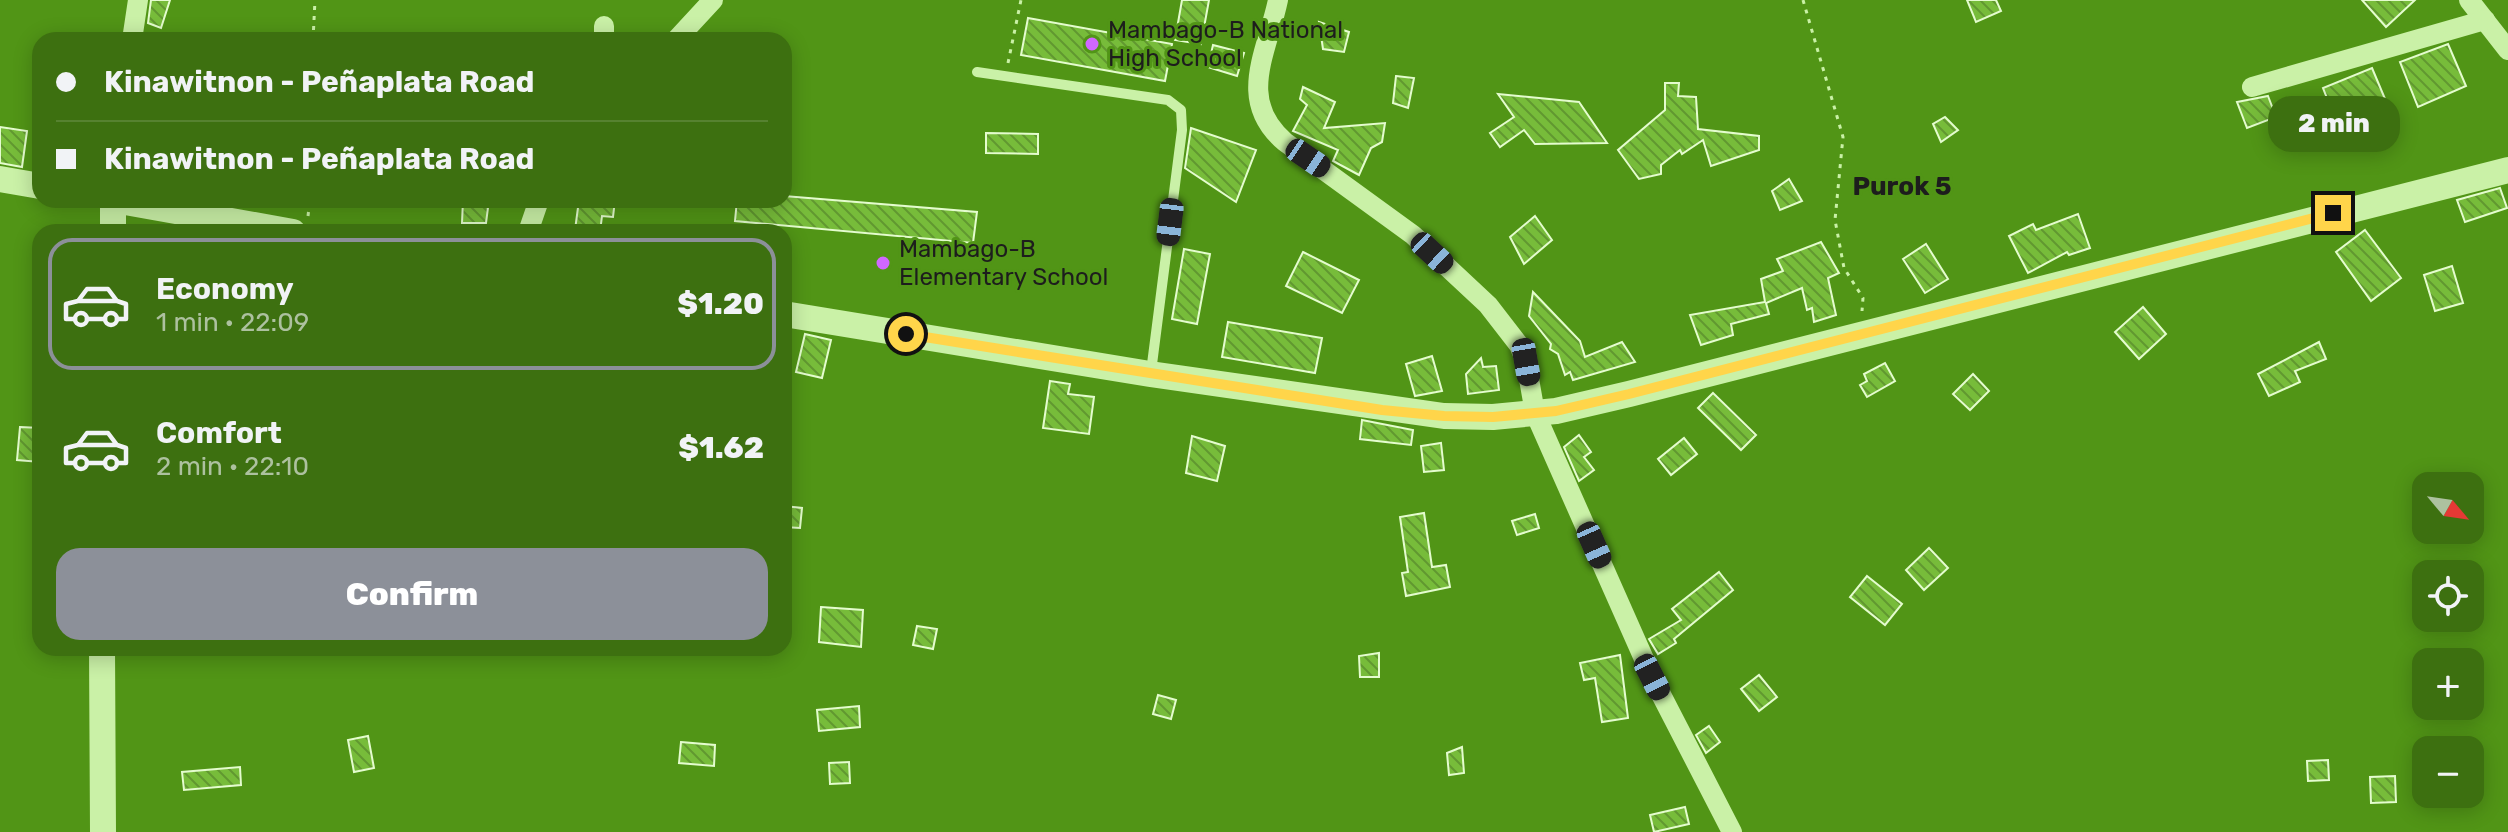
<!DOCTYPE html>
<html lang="en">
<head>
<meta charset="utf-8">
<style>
  body { margin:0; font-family:Rubik,sans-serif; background:#48781e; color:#f1f3f6; height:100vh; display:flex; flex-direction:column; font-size:30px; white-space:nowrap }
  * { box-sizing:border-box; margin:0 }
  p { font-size:26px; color:#adc19f }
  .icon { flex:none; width:44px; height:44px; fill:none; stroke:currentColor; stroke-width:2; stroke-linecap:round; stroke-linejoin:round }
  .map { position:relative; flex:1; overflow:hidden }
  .details { position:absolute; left:32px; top:224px; width:760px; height:432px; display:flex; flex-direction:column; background:#3d7010; border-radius:24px; box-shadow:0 4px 20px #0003 }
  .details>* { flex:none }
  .hud { position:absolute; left:32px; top:32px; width:760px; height:176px; border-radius:24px; box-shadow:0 4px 20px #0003; display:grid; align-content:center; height:176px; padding:0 24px; background:#3d7010 }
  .needle { width:52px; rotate:119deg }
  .buttons { position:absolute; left:2412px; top:472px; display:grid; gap:16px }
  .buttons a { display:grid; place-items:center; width:72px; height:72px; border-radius:16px; background:#3d7010; box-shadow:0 4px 20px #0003; font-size:40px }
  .end { position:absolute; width:36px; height:36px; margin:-18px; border:10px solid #ffd54a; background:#111; box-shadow:0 0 0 4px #111 }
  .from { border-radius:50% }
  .bubble { position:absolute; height:56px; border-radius:24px; background:#3d7010; box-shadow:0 4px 20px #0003; font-size:26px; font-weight:800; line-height:56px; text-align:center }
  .car { position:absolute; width:24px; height:48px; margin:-24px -12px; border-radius:10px; box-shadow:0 0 6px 2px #0007; background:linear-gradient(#222 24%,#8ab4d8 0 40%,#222 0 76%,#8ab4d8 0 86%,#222 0) }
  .hud b { display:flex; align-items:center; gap:28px; height:76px; font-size:30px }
  .hud b+b { border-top:2px solid #568230 }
  .hud i { width:20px; height:20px; background:#f1f3f6 }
  ul { padding:14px 0 0; list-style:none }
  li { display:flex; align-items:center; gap:24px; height:132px; margin:0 16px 12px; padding:0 8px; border:4px solid transparent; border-radius:24px }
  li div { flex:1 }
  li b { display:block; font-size:30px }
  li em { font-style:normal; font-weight:800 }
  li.active { border-color:#8c9099 }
  li>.icon { width:72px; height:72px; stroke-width:1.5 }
  .cta { display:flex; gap:16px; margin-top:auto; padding:16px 24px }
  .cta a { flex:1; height:92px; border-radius:24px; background:#8c9099; color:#fff; font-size:32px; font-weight:800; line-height:92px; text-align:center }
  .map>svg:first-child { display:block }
  .building { fill:url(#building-back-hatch); stroke:#e4fcce; stroke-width:2 }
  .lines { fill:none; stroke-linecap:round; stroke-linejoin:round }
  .path { stroke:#caf1a7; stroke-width:3; stroke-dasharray:4 6; stroke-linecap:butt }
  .service { stroke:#caf1a7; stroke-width:10 }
  .minor { stroke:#caf1a7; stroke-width:20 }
  .tertiary { stroke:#caf1a7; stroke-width:26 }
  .route { stroke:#ffd54a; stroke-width:10 }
  .poi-dot { fill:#d067ff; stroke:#519516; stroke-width:3 }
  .labels { text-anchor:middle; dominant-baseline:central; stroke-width:6; stroke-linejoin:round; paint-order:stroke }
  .poi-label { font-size:24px; fill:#1d1d1d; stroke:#519516; text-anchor:start }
  .neighbourhood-label { font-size:26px; font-weight:bold; fill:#1d1d1d; stroke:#519516 }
</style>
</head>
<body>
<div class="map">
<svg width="2508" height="832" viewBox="0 0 2508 832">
  <defs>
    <pattern id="building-back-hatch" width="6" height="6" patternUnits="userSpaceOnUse" patternTransform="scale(2)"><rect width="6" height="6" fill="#77bc3a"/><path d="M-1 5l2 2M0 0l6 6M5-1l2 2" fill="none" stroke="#619830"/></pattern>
  </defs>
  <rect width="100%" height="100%" fill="#519516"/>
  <g class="building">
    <path d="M151,0H170L161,28L148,23Z"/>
    <path d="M1182,0H1209L1201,44L1175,40Z"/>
    <path d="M1967,0H1996L2001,11L1976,22Z"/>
    <path d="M2362,0H2415L2386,27Z"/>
    <path d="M1028,18L1172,44L1165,81L1021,55Z"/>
    <path d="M1319,22L1349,32L1344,52L1323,49Z"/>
    <path d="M2448,44L2466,86L2418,107L2400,62Z"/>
    <path d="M1213,45L1244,53L1237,76L1208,67Z"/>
    <path d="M2372,68L2388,106L2338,126L2323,88Z"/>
    <path d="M1396,76L1414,78L1408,108L1393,103Z"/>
    <path d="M1665,83H1679L1678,96L1696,97L1698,129L1759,136V150L1711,166L1703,140L1682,154L1680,150L1661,165V174L1639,179L1618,150L1665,110Z"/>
    <path d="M1303,87L1335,102L1324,128L1385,123L1382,142L1371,148L1359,175L1333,161L1338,150L1293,131L1307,105L1300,99Z"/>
    <path d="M1498,94L1579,102L1607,143L1535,144L1524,130L1500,147L1490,133L1514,117Z"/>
    <path d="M2268,96L2276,117L2247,128L2237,102Z"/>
    <path d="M1945,117L1958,130L1941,142L1933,124Z"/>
    <path d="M0,127L27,131L22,167L0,163Z"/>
    <path d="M1191,128L1256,150L1236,202L1185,168Z"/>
    <path d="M986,133L1038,134V154L986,153Z"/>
    <path d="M1789,179L1802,201L1780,210L1772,191Z"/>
    <path d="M2500,188L2507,208L2465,222L2457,200Z"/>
    <path d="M784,196L977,212L973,243L735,221L737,200H784Z"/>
    <path d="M463,200H489L486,223H462Z"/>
    <path d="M579,200H615L613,217L602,216L600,232L575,230Z"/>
    <path d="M2078,214L2090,248L2069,255L2067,252L2028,273L2009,236L2033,224L2036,230Z"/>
    <path d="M1535,216L1552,240L1524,264L1510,237Z"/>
    <path d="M2365,230L2401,278L2371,301L2336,252Z"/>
    <path d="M1821,242L1839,273L1828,278L1836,315L1814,322L1812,308L1807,310L1802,288L1766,303L1769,314L1731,324L1733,335L1701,345L1690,315L1765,302L1761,279L1783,271L1777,259Z"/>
    <path d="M1926,244L1948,279L1925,293L1903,259Z"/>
    <path d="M1184,249L1210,254L1197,324L1172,319Z"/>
    <path d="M1303,252L1359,280L1342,313L1286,286Z"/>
    <path d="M2452,266L2463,303L2435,311L2424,275Z"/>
    <path d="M1533,292L1580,341L1585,357L1622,342L1635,362L1573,380L1570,372L1565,375L1558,354L1550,349L1551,344L1529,316Z"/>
    <path d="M2143,307L2166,334L2139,359L2115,332Z"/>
    <path d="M1228,322L1322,338L1315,373L1222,357Z"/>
    <path d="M805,334L831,340L822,378L796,372Z"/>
    <path d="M2319,342L2326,359L2295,371L2300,382L2269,396L2258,374Z"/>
    <path d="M1432,356L1442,391L1415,396L1406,364Z"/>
    <path d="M1481,358L1483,367L1496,366L1499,390L1468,394L1466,374Z"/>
    <path d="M1885,363L1895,381L1867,397L1860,385L1867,381L1864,374Z"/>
    <path d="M1973,374L1989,391L1970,410L1953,394Z"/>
    <path d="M1050,381L1070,384L1068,394L1094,397L1089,434L1043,428Z"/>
    <path d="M1713,393L1756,435L1741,450L1698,408Z"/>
    <path d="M1362,420L1413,430L1411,445L1360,439Z"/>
    <path d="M20,427L40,428V462L17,460Z"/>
    <path d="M1579,435L1591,452L1584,457L1594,470L1579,481L1564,447Z"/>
    <path d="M1192,436L1225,446L1217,481L1186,473Z"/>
    <path d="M1684,438L1697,454L1671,475L1658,459Z"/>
    <path d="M1441,443L1444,470L1424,472L1421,446Z"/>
    <path d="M784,506L802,508L800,528L784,527Z"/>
    <path d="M1424,513L1432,567L1446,565L1450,587L1406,596L1402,573L1408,572L1400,517Z"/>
    <path d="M1535,514L1539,528L1517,535L1512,521Z"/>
    <path d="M1929,548L1948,568L1924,590L1906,570Z"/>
    <path d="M1719,572L1733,590L1674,639L1676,643L1658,654L1649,639L1681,620L1672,609Z"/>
    <path d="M1867,576L1902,604L1885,625L1850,597Z"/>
    <path d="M821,607L863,610L861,647L819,642Z"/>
    <path d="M917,626L937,629L933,649L913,645Z"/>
    <path d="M1379,653V677H1360L1359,656Z"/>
    <path d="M1620,655L1628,718L1602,722L1595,678L1584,680L1580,663Z"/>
    <path d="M1759,675L1777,697L1759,711L1741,689Z"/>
    <path d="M1158,695L1176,700L1171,719L1153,714Z"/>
    <path d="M859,706L860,727L819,731L817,710Z"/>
    <path d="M1709,726L1720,742L1706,753L1696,735Z"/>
    <path d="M368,736L374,768L354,772L348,740Z"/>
    <path d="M681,742L715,745L714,766L679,763Z"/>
    <path d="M1462,747L1464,773L1449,775L1447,753Z"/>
    <path d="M2328,760L2329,780L2308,781L2307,761Z"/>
    <path d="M849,762L850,783L830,784L829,763Z"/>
    <path d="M240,767L241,785L184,790L182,772Z"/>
    <path d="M2395,776L2396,802L2371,803L2370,777Z"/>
    <path d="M1685,807L1689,824L1654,832L1650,815Z"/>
  </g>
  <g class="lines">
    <g class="path">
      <path d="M1803,0L1843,137L1835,220L1844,268L1863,298L1862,311"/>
      <path d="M313,40L315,0"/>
      <path d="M1008,63L1021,0"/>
      <path d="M308,216L310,200"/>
    </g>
    <path class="service" d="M977,72L1168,100L1181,110L1182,130L1151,372"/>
    <g class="minor">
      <path d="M1278,0C1267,53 1236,100 1285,142L1413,235L1488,305L1519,345L1526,362L1535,413L1652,677L1732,832"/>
      <path d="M2469,0L2508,50"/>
      <path d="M132,40L138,0"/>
      <path d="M604,40V26"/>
      <path d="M676,40L713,0"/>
      <path d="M2252,87L2485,20"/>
      <path d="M528,232L539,200"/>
    </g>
    <g class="tertiary">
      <path d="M0,179L40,186"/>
      <path d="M114,200L293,232"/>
      <path d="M113,232V200"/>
      <path d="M784,314L1150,374L1444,416L1493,417L1556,411L1629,394L2508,170"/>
      <path d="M102,648L103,832"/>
    </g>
  </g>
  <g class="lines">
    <path class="route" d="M906,334L1382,410L1444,416L1493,417L1556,411L1629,394L2333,213"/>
  </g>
  <g class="poi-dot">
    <circle cx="1092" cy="44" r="8"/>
    <circle cx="883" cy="263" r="8"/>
  </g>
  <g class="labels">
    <g class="poi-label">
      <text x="1108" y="30">Mambago-B National<tspan x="1108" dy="28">High School</tspan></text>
      <text x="899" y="249">Mambago-B<tspan x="899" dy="28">Elementary School</tspan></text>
    </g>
    <g class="neighbourhood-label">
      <text x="1902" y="186">Purok 5</text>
    </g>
  </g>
</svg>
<div class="buttons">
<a><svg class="needle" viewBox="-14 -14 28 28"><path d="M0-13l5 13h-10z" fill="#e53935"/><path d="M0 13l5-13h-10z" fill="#adc19f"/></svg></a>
<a><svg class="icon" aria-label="locate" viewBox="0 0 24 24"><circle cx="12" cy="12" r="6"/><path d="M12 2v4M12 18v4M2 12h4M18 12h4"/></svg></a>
<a>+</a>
<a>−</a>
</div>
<i class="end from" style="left:906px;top:334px"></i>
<i class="end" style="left:2333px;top:213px"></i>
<div class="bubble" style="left:2268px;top:96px;width:132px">2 min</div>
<i class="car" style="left:1308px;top:158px;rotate:124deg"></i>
<i class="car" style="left:1170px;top:222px;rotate:187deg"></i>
<i class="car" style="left:1432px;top:253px;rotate:133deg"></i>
<i class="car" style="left:1526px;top:362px;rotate:170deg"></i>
<i class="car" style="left:1594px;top:545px;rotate:156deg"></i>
<i class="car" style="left:1652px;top:677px;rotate:153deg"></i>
<div class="hud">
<b><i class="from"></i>Kinawitnon - Peñaplata Road</b>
<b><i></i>Kinawitnon - Peñaplata Road</b>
</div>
<section class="details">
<ul>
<li class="active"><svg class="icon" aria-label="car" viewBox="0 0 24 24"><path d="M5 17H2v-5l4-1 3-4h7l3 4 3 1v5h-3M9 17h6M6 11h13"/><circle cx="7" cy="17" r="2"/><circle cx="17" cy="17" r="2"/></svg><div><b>Economy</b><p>1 min · 22:09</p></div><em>$1.20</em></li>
<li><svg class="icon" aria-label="car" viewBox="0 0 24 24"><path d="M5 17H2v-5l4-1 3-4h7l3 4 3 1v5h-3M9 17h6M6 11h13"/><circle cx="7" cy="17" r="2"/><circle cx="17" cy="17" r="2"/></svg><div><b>Comfort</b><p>2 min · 22:10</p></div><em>$1.62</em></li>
</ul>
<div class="cta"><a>Confirm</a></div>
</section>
</div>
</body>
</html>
